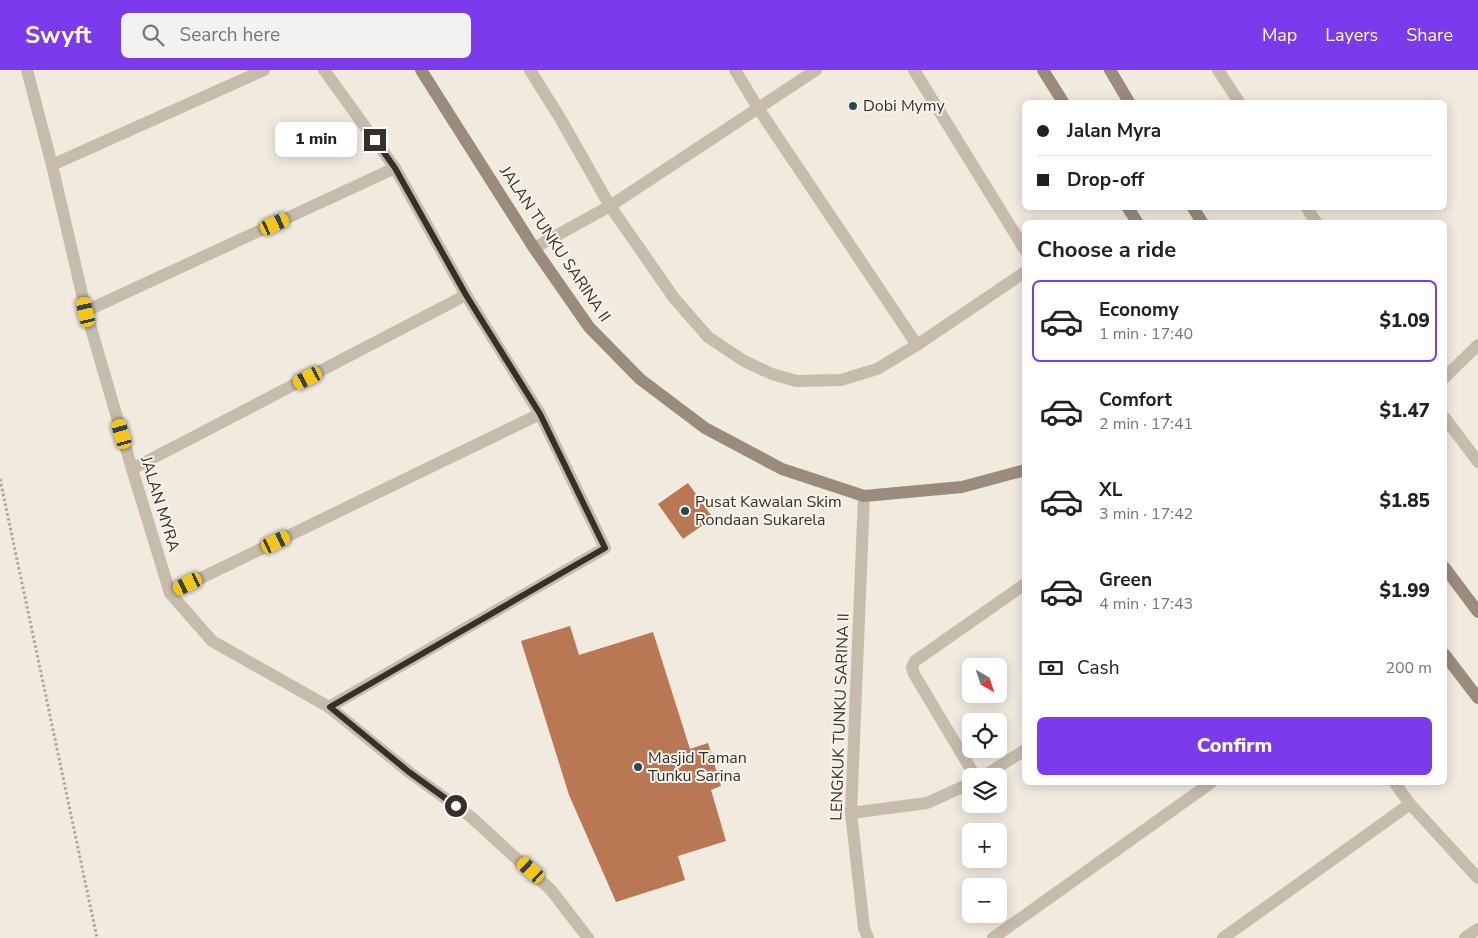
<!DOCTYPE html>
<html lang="en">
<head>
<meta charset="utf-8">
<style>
  body { margin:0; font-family:"Nunito Sans",sans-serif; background:#f2f2f2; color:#222; height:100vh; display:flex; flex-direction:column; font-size:19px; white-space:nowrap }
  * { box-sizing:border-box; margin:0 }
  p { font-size:16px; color:#767676 }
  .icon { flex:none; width:28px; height:28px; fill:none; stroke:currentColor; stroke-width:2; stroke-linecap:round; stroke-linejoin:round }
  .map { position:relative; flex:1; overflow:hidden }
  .details { position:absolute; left:1022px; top:150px; width:425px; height:565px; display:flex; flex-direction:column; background:#fff; border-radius:8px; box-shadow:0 2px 12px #0003 }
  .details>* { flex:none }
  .top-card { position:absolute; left:1022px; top:30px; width:425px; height:110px; border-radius:8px; box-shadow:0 2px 12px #0003; display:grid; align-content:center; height:110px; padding:0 15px; background:#fff }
  .needle { width:32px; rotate:141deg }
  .controls { position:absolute; left:962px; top:588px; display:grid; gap:10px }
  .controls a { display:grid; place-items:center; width:45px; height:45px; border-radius:8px; background:#fff; box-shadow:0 2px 12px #0003; font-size:25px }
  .end { position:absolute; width:22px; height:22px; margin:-11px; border:6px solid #362f2a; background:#fff; box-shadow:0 0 0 2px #fff }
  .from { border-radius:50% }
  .bubble { position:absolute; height:35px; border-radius:8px; background:#fff; box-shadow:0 2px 12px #0003; font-size:16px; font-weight:800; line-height:35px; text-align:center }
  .car { position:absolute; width:15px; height:30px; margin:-15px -8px; border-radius:6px; box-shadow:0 0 4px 1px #0007; background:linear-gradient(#f5c518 24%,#345 0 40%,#f5c518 0 76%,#345 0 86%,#f5c518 0) }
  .top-card b { display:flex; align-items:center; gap:18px; height:48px; font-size:19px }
  .top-card b+b { border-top:1px solid #e0e0e0 }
  .top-card i { width:12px; height:12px; background:#222 }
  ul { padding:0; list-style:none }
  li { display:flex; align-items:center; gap:15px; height:82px; margin:0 10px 8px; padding:0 5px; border:2px solid transparent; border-radius:8px }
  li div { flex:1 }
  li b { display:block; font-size:19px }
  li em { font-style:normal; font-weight:800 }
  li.current { border-color:#7c3aed }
  li>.icon { width:45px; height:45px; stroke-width:1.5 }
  h2 { padding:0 15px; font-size:22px; line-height:60px }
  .pay { display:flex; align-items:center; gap:12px; height:55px; padding:0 15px; font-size:19px }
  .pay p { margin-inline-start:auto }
  .primary-button { display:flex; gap:10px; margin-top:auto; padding:10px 15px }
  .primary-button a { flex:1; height:58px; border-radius:8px; background:#7c3aed; color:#fff; font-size:20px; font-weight:800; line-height:58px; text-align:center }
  header { display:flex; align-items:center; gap:30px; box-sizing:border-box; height:70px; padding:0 25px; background:#7c3aed; color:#fff }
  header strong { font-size:24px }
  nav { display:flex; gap:28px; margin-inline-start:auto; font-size:18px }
  .search { width:350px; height:45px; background:#f2f2f2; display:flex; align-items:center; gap:12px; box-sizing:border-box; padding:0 18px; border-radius:8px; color:#767676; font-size:19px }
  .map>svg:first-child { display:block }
  .building { fill:#b97754 }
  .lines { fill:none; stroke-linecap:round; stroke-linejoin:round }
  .path { stroke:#b3a696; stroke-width:3; stroke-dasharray:2.5 2.5; stroke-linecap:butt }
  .lane { stroke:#c7bbac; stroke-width:12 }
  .street { stroke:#c7bbac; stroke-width:12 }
  .secondary { stroke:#9b8b7d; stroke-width:12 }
  .route { stroke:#362f2a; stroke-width:6 }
  .poi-dot { fill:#244b53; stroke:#f8f3eb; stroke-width:2 }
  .labels { text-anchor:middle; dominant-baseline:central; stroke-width:4; stroke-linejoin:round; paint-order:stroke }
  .poi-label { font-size:16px; fill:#362f2a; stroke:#f8f3eb; text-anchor:start }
  .street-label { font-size:16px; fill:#362f2a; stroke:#f8f3eb }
</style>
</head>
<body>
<header>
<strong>Swyft</strong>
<div class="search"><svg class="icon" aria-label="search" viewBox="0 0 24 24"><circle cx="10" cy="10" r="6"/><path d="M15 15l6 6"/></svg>Search here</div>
<nav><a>Map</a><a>Layers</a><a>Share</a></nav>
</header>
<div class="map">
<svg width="1478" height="868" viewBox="0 0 1478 868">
  <rect width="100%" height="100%" fill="#f0eadf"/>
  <g class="building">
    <path d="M688,413L713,448L683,469L658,434Z"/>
    <path d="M570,556L579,585L653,562L690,679L708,673L721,716L711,720L726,771L678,786L685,810L616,832L569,725L521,571Z"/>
  </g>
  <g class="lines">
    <path class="path" d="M0,409L97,868"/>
    <g class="lane">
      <path d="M735,0L758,38L917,275"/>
      <path d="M610,136L816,0"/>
      <path d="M86,241L395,98"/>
      <path d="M170,523L540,344"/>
      <path d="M993,868L1212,712"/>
      <path d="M1465,868L1478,859"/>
    </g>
    <g class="street">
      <path d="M27,0L52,95L86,241L132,399L170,523L212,571L329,637L409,702L471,747L551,820L588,868"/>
      <path d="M324,0L395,98L466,225L540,344L605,478L329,637"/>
      <path d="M530,0L560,48L610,136L674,228L708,267L744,291L772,304L796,311L841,310L877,299L917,275L1025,202"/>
      <path d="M914,0L1025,180"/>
      <path d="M1218,0L1239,32"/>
      <path d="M52,95L264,0"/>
      <path d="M1307,138L1316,152"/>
      <path d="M534,178L610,136"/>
      <path d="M1445,307L1478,275"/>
      <path d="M1445,348L1478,392"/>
      <path d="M132,399L466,225"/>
      <path d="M864,426L851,743L864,858L868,868"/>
      <path d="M975,706L914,604L912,597L915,591L1025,514"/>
      <path d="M984,706L1025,680"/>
      <path d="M1394,712L1410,734L1478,808"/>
      <path d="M851,743L927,733L971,713"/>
      <path d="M1223,868L1410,734"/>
    </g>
    <g class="secondary">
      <path d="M421,0L534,178L589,257L640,309L705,358L782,399L864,426L962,417L1025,400"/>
      <path d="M1043,0L1063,32"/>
      <path d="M1110,0L1129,32"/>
      <path d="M1128,138L1137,152"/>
      <path d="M1193,138L1202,152"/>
      <path d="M1445,498L1478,542"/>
      <path d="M1445,585L1478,628"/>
    </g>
  </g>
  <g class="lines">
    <path class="route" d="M375,70L395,98L466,225L540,344L605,478L330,637L409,702L456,736"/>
  </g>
  <g class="poi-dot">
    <circle cx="853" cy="36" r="5"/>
    <circle cx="685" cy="441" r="5"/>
    <circle cx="638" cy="697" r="5"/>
  </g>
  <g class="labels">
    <g class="poi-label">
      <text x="863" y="36">Dobi Mymy</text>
      <text x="695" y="432">Pusat Kawalan Skim<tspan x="695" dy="18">Rondaan Sukarela</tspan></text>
      <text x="648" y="688">Masjid Taman<tspan x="648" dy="18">Tunku Sarina</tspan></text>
    </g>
    <g class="street-label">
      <text transform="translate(555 174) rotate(56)">JALAN TUNKU SARINA II</text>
      <text transform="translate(160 434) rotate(73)">JALAN MYRA</text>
      <text transform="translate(840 647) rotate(-88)">LENGKUK TUNKU SARINA II</text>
    </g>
  </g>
</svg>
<div class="controls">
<a><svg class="needle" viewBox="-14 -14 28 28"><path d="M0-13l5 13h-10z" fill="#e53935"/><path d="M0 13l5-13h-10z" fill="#767676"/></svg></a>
<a><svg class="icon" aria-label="locate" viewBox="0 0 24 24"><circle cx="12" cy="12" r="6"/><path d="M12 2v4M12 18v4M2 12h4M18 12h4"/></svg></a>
<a><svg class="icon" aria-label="layers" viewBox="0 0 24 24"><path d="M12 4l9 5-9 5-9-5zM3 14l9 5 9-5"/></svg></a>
<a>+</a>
<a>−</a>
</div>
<i class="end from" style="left:456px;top:736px"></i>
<i class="end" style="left:375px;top:70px"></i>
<div class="bubble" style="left:275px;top:52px;width:82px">1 min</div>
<i class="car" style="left:275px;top:154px;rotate:65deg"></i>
<i class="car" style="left:86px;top:242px;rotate:347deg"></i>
<i class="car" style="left:308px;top:308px;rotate:243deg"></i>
<i class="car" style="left:122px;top:364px;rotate:344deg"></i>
<i class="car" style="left:276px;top:472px;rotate:64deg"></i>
<i class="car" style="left:188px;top:514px;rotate:244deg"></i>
<i class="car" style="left:531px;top:800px;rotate:312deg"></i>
<div class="top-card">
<b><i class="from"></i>Jalan Myra</b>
<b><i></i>Drop-off</b>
</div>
<section class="details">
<h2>Choose a ride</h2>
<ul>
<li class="current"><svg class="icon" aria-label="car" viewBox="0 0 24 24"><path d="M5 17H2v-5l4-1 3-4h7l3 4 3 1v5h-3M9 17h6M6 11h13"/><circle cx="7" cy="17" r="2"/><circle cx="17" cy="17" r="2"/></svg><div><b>Economy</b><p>1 min · 17:40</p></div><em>$1.09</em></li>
<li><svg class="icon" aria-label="car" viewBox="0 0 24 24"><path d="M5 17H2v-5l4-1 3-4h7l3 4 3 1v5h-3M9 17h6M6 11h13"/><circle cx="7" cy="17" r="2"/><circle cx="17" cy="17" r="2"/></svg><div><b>Comfort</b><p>2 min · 17:41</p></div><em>$1.47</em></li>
<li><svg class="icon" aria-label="car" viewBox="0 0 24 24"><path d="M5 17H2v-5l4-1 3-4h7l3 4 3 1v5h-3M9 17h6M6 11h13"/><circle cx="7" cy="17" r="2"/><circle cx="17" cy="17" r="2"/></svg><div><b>XL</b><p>3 min · 17:42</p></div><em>$1.85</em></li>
<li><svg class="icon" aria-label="car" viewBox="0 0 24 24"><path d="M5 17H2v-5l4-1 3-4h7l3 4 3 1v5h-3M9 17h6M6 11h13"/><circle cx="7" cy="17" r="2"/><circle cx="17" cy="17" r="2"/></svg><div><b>Green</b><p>4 min · 17:43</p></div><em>$1.99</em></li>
</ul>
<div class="pay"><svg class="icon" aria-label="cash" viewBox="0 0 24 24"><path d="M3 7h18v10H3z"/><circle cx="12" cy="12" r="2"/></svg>Cash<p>200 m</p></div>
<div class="primary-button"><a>Confirm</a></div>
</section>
</div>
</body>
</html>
